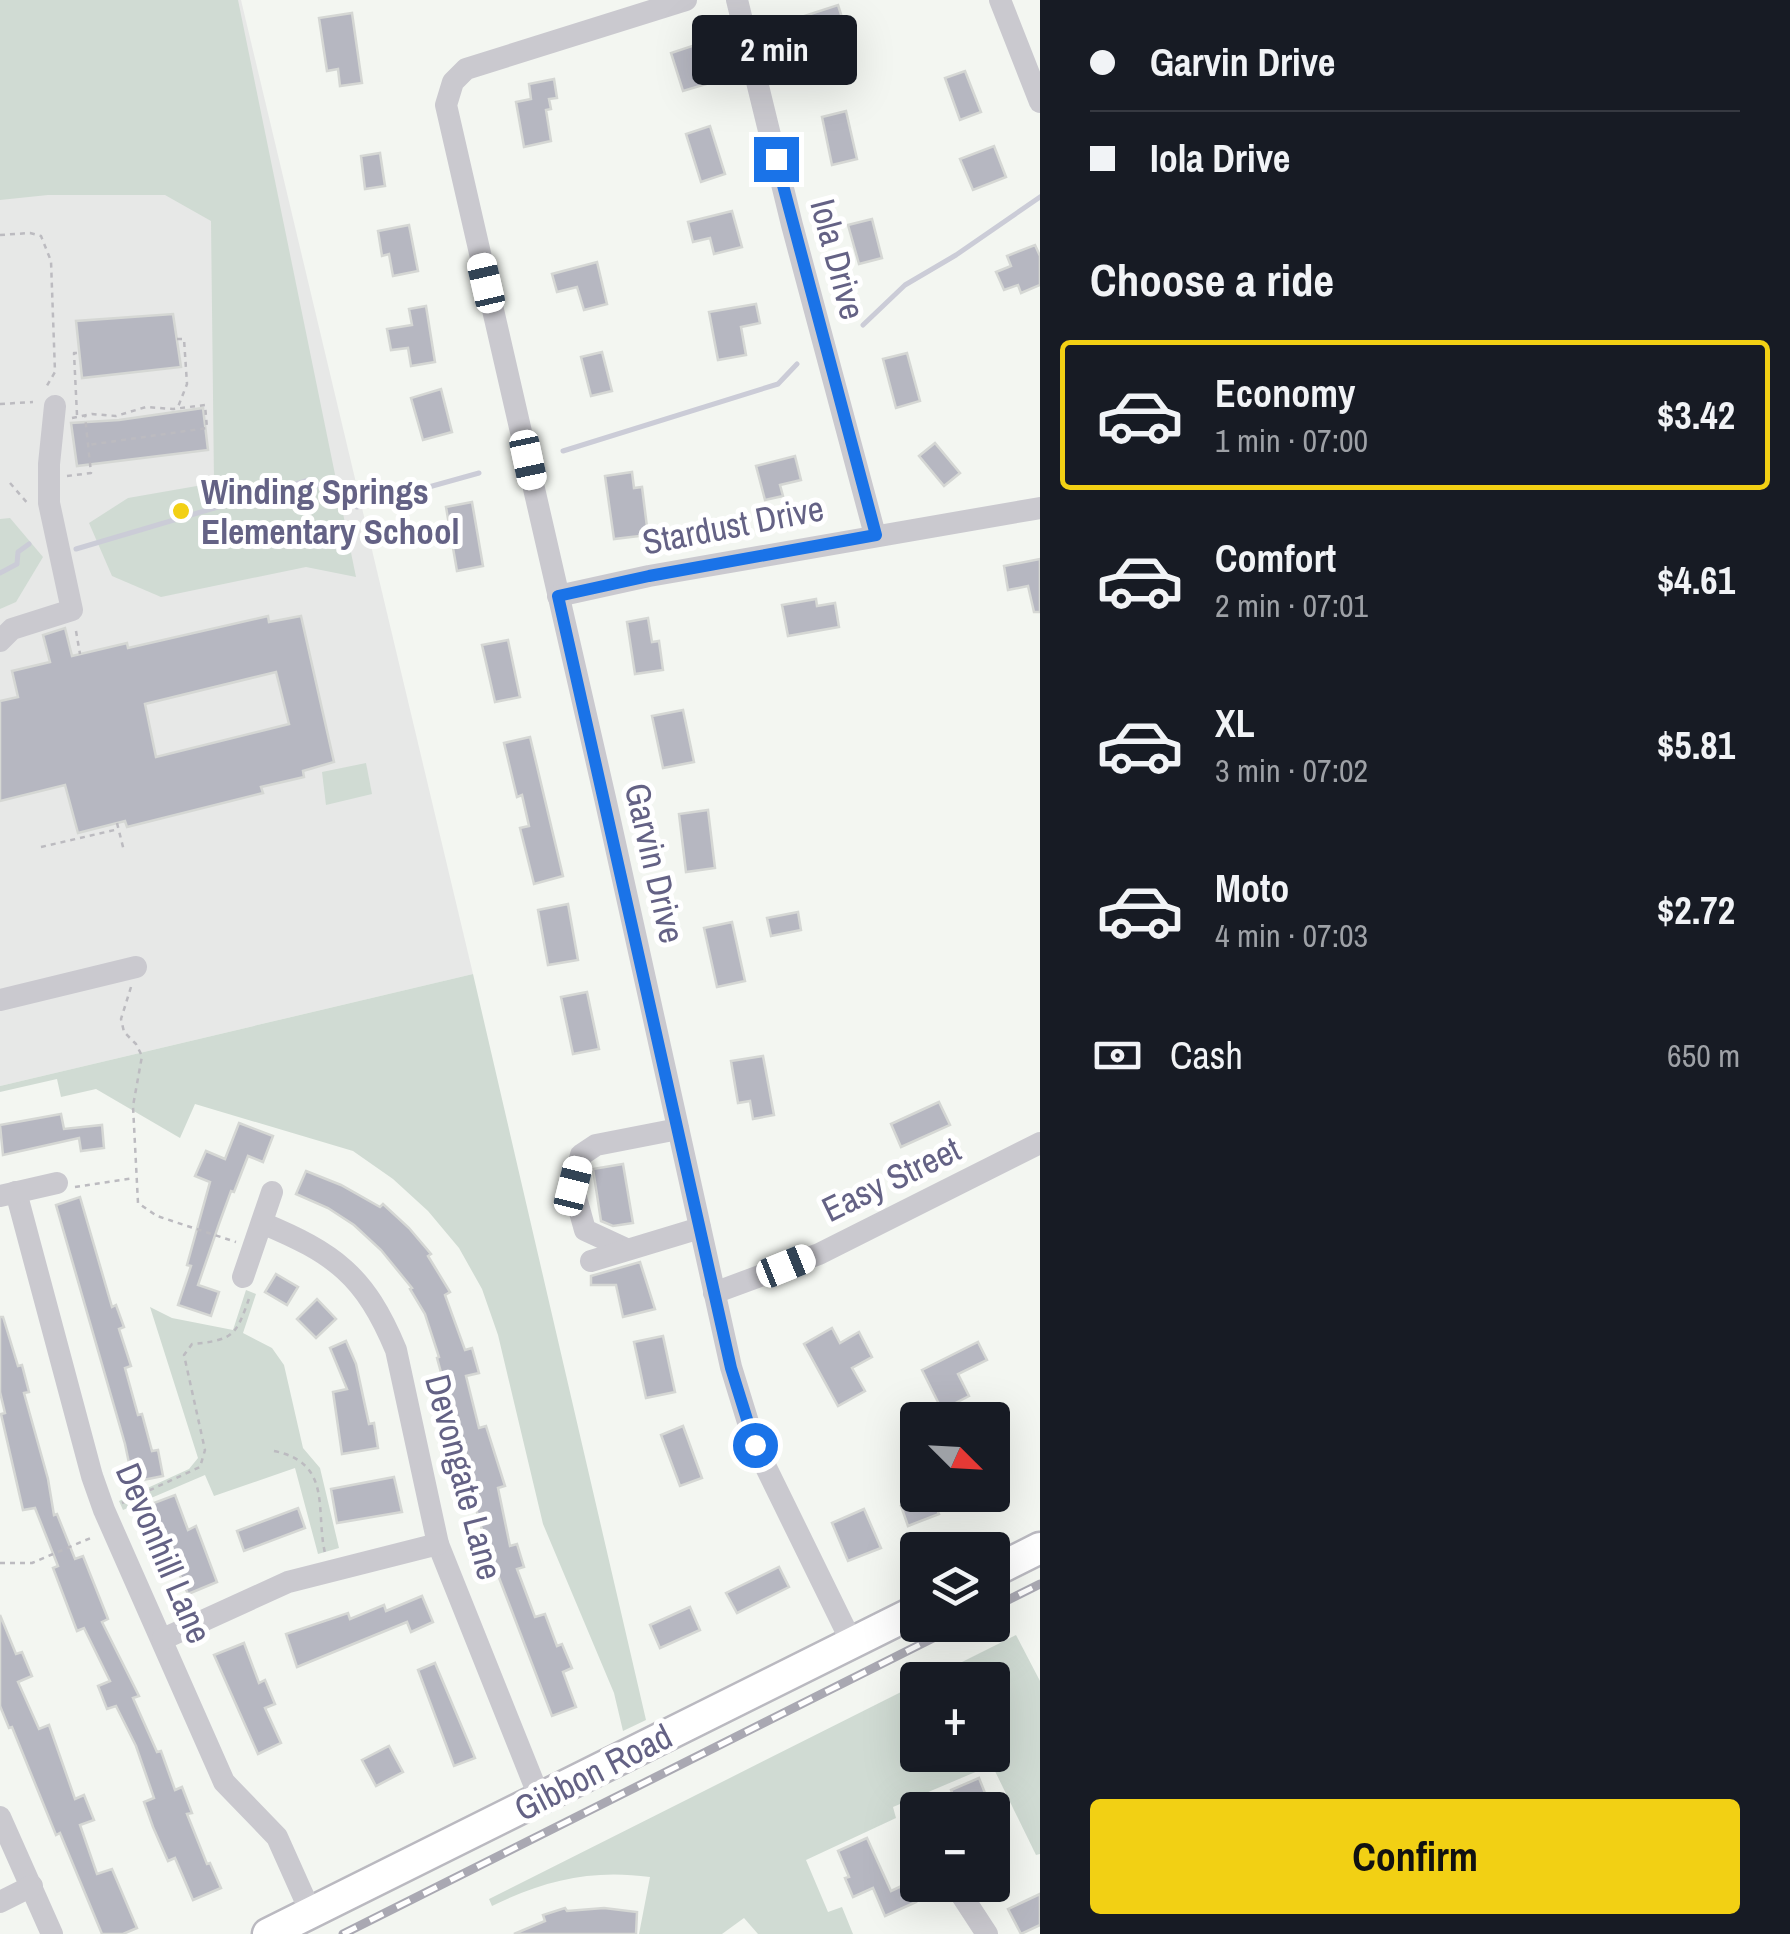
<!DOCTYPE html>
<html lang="en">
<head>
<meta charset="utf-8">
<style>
  body { margin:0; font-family:"Archivo Narrow",sans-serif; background:#242831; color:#f1f3f6; height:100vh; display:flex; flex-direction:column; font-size:38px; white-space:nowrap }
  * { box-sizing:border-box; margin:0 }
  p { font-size:32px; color:#9ea1a6 }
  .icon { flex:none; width:55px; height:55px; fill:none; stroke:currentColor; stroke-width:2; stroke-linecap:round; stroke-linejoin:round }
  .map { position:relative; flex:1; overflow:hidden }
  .drawer { display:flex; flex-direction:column; background:#171b24; width:750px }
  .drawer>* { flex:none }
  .banner { display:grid; align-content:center; height:220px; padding:0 50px; background:#171b24 }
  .needle { width:65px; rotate:114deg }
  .buttons { position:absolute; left:900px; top:1402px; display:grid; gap:20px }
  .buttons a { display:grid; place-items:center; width:110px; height:110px; border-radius:10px; background:#171b24; box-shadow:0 10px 40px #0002; font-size:50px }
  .end { position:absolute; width:45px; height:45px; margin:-22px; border:12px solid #1a73e8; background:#fff; box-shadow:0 0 0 5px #fff }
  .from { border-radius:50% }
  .bubble { position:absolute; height:70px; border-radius:10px; background:#171b24; box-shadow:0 10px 40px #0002; font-size:32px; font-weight:700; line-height:70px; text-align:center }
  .car { position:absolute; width:30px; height:60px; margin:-30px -15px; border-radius:12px; box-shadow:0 0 8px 2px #0007; background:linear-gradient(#fff 24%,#345 0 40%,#fff 0 76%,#345 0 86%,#fff 0) }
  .banner b { display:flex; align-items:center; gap:35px; height:95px; font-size:38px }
  .banner b+b { border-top:2px solid #363941 }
  .banner i { width:25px; height:25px; background:#f1f3f6 }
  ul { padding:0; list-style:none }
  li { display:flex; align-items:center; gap:30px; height:150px; margin:0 20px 15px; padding:0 30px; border:5px solid transparent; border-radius:10px }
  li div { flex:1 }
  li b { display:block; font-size:38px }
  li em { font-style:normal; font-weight:700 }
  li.current { border-color:#f2d014 }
  li>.icon { width:90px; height:90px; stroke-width:1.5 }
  h2 { padding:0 50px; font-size:45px; line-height:120px }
  .pay { display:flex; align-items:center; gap:25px; height:110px; padding:0 50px; font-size:38px }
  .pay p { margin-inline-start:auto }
  .button { display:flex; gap:20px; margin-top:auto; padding:20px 50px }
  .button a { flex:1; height:115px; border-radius:10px; background:#f2d014; color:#111; font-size:40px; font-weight:700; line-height:115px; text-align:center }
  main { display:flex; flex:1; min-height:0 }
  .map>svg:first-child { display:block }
  .built { fill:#e7e8e7 }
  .green { fill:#d0dbd3 }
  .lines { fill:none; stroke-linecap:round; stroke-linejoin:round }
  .stream { stroke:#cbccd7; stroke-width:5 }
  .building { fill:#b6b7c1; stroke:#d5d7d4; stroke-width:2.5; fill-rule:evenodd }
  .major-casing { stroke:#bab9c0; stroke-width:35 }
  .path { stroke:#bcbbc0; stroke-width:2.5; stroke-dasharray:5 5; stroke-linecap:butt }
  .minor { stroke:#cac9cf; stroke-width:22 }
  .major { stroke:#fff; stroke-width:30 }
  .rail-casing { stroke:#a9a8b2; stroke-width:9 }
  .rail { stroke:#fff; stroke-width:5; stroke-dasharray:15; stroke-linecap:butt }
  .route { stroke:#1a73e8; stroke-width:12 }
  .poi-dot { fill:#f2d014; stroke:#fff; stroke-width:4 }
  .labels { text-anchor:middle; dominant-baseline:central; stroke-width:10; stroke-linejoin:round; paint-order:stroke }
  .street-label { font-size:35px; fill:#646285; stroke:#fff }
  .poi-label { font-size:35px; font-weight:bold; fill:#646285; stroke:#fff; text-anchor:start }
</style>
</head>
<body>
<main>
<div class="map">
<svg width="1040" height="1934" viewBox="0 0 1040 1934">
  <rect width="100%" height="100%" fill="#f3f6f1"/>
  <path class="built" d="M78,0H241L473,974L0,1086V47Z"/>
  <g class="green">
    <path d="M0,0H238L356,577L306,567L161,597L112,576L89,523L128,498L214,483L211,221L165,195H48L0,200Z"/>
    <path d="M10,518L43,557L16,602L0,609V519Z"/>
    <path d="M366,763L372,794L326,805L322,772Z"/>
    <path d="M473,974L646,1720L623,1731L614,1693L543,1524L498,1335L482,1289L459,1248L428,1211L393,1179L353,1151L195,1104L180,1138L96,1089L61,1097L57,1079L0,1092V1086Z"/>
    <path d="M246,1290L256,1294L243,1333L272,1348L284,1365L303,1448L320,1468L339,1548L318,1554L295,1468L214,1496L205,1475L123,1510L119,1501L189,1469L198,1458L150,1307L172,1318L233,1330Z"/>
    <path d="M1016,1635L1040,1681V1854L1036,1855L992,1765L893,1807L896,1818L806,1860L828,1912L842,1907L853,1934H758L744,1918L722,1934H639L650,1877C592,1869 545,1880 492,1906L489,1899L917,1684L918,1755H992V1680H926Z"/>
  </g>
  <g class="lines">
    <g class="stream">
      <path d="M863,325L905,285L956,255L1040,197"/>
      <path d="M563,451L778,384L797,364"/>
      <path d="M76,549L309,480L357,507L479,473"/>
      <path d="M0,573L17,564L18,552L29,544"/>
    </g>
  </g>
  <g class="building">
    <path d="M838,5L845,27L801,40L795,19Z"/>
    <path d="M352,13L362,83L340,86L338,69L327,71L319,18Z"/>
    <path d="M698,44L710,83L683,91L671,53Z"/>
    <path d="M965,71L981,112L960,120L945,78Z"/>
    <path d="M554,79L557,98L549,99L551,109L546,110L551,141L524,147L516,102L531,99L529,84Z"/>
    <path d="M846,111L857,159L832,165L822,117Z"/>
    <path d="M710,126L725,174L701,182L686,134Z"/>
    <path d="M994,146L1006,177L973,190L960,159Z"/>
    <path d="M380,153L385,186L365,189L361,156Z"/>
    <path d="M732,211L742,247L714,254L710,238L693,242L688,222Z"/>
    <path d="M872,219L882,258L859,264L848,225Z"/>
    <path d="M409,225L418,271L393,276L389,254L382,256L378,231Z"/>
    <path d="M1035,245L1040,256V285L1021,293L1018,285L1004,290L996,272L1011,266L1007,256Z"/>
    <path d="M597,262L607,304L584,310L577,287L557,292L552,274Z"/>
    <path d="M756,304L760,323L741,327L746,355L718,360L709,312Z"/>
    <path d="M426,306L435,362L411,366L408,348L391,350L387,329L412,325L409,309Z"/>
    <path d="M173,314L181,367L82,378L76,321Z"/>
    <path d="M602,352L612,391L591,396L581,357Z"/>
    <path d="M907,353L920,401L896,408L883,359Z"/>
    <path d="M441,389L452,432L423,440L411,398Z"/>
    <path d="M203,408L208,450L77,466L71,423L119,420Z"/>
    <path d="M935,443L960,473L944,486L919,456Z"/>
    <path d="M795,456L801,480L780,485L783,496L765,500L756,466Z"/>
    <path d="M632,472L634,488L642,487L648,535L614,539L605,476Z"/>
    <path d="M472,502L483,566L457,571L446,507Z"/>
    <path d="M1040,559V612H1034L1028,586L1008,590L1004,566Z"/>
    <path d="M816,599L817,606L835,603L839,627L788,636L782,605Z"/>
    <path d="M268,616L269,622L301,616L334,762L303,771L304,777L261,787L263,793L127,827L125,821L78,833L65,785L0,801V701L18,697L12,671L50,662L43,635L65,628L72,656L127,643L128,648ZM276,672L289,724L156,757L145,704Z"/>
    <path d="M648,618L652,642L659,641L663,670L635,674L627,622Z"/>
    <path d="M508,640L520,697L495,702L482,645Z"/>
    <path d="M683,710L694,762L663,768L652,716Z"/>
    <path d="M530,737L563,876L534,884L520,828L529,826L522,795L517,797L504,743Z"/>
    <path d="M708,810L715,868L686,872L679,814Z"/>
    <path d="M568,904L578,960L548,965L538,910Z"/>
    <path d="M798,912L801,930L771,936L767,918Z"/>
    <path d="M732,922L745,981L717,987L704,928Z"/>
    <path d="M587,992L599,1049L573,1054L561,997Z"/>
    <path d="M763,1056L774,1115L753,1119L750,1101L738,1103L731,1061Z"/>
    <path d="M939,1102L950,1125L901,1147L891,1124Z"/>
    <path d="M61,1114L64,1129L102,1125L104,1148L81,1151L79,1138L3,1155L0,1125Z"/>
    <path d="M239,1123L273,1136L263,1162L248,1156L234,1192L231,1191L219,1224L198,1285L219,1292L211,1316L178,1305L191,1266L187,1265L210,1182L195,1176L206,1151L225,1159Z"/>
    <path d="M623,1164L633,1223L613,1226L601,1221L593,1169Z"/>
    <path d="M306,1171L341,1185L380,1207L383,1204L409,1228L431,1254L428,1256L450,1292L445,1295L465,1350L472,1348L479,1373L466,1376L479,1428L486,1426L505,1486L498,1488L510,1546L517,1544L524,1567L517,1569L535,1617L545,1614L557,1646L562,1644L572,1668L563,1672L576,1707L552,1716L498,1575L495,1576L455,1434H458L437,1358L439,1357L425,1314L410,1289L412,1288L381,1250L354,1225L328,1208L296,1194Z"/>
    <path d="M80,1197L112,1307L116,1305L124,1327L119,1329L131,1366L125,1368L138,1415L142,1414L152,1451L158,1450L163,1476L133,1482L125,1444L56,1205Z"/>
    <path d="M640,1262L655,1309L623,1317L616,1285H591V1276Z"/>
    <path d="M276,1274L298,1287L287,1305L265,1292Z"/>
    <path d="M317,1299L336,1319L316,1338L297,1319Z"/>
    <path d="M0,1317H3L18,1366L22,1365L29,1392L24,1393L48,1479L54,1515L57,1514L75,1559L83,1556L108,1619L102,1622L139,1696L133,1698L157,1752L161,1751L175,1790L182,1787L192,1813L187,1814L207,1864L210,1863L221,1888L193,1900L175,1858L168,1861L153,1827L144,1802L154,1798L136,1746L116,1706L107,1709L98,1686L110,1681L84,1628L77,1631L53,1568L58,1566L35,1508L23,1510L1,1414L5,1413L0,1392Z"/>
    <path d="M832,1328L840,1343L859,1332L872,1357L852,1368L865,1391L838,1406L804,1344Z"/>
    <path d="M663,1336L675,1392L646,1398L634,1342Z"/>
    <path d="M346,1341L356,1364L369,1424L374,1423L378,1448L342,1454L333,1392L347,1389L330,1348Z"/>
    <path d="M978,1342L987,1360L958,1374L969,1396L942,1410L922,1370Z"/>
    <path d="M683,1426L702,1478L680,1486L661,1435Z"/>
    <path d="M394,1477L402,1512L337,1523L331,1489Z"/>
    <path d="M175,1495L188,1530L196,1526L217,1582L188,1594L160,1529L156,1530L146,1506Z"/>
    <path d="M931,1495L939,1514L908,1526L901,1506Z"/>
    <path d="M298,1508L305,1528L244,1551L237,1531Z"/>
    <path d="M864,1509L881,1548L848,1561L832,1523Z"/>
    <path d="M779,1567L789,1587L737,1613L726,1593Z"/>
    <path d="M422,1596L433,1622L411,1632L407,1622L297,1667L286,1634L348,1613L350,1619L384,1605L386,1611Z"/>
    <path d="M690,1607L700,1630L660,1648L650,1625Z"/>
    <path d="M0,1615L16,1654L22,1652L32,1676L18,1682L39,1729L49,1725L75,1799L84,1795L94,1820L80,1825L97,1874L112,1869L137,1928L123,1934H102L60,1833L56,1835L12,1727L9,1728L0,1706Z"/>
    <path d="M244,1643L259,1683L265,1680L275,1704L265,1708L281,1743L258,1754L214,1655Z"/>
    <path d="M435,1663L475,1758L454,1766L418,1670Z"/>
    <path d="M389,1746L403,1772L376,1786L362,1760Z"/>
    <path d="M979,1778L987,1798L959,1810L951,1790Z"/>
    <path d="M867,1838L891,1891L908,1883L916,1902L885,1916L873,1888L853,1897L845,1878L849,1877L838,1851Z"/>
    <path d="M1040,1894V1925L1021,1934L1008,1909Z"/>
    <path d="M565,1908L567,1911L604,1908L637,1912L636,1934H514L545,1921L543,1915Z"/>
  </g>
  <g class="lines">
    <defs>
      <g id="major">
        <path d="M992,1572L1040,1548"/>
        <path d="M268,1934L918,1610"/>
      </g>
    </defs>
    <use href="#major" class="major-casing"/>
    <g class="path">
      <path d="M0,235L30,233L41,236L51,261L55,372L45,389"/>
      <path d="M177,339H184L187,384L178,407"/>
      <path d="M0,404L33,402"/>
      <path d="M77,415L74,353H79"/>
      <path d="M72,418L92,414L116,416L146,407L173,409L205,405L207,428L88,445"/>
      <path d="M67,476L91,473L85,416"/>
      <path d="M10,483L29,505"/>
      <path d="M76,631L80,654"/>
      <path d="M117,823L124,851"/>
      <path d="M41,847L119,829"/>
      <path d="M131,987L121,1019L124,1032L136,1044L142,1056L133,1106L138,1203L157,1216L236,1242"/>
      <path d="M75,1187L134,1178"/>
      <path d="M274,1451C333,1463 315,1510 325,1553"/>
      <path d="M122,1503L200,1467L205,1450L184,1355L192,1344C235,1340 236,1335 250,1296"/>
      <path d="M0,1563H32L93,1537"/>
    </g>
    <g class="minor">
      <path d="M686,0L466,69L453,82L446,105L605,798L731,1367L755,1445L852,1643"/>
      <path d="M737,0L792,225L875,535"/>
      <path d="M1000,0L1040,102"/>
      <path d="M558,596L649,576L1040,508"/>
      <path d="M0,641L12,629L72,610L49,503V464L55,406"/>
      <path d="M0,1000L136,967"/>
      <path d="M16,1192L92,1476L104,1510L224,1782L277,1837L311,1913"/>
      <path d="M0,1196L57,1183"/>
      <path d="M262,1223C334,1253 365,1275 396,1350L438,1544L540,1799"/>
      <path d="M626,1249L585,1230L573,1187L581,1155L596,1145L678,1129"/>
      <path d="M591,1261L700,1228"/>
      <path d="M243,1277L272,1192"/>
      <path d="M714,1293L819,1254L1040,1143"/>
      <path d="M163,1639L288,1582L438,1544"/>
      <path d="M0,1817L52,1934"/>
      <path d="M955,1885L987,1934"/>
      <path d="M0,1902L32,1886"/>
    </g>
    <use href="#major" class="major"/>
    <defs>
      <g id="rail">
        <path d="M992,1608L1040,1584"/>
        <path d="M343,1934L959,1625"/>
      </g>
    </defs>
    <use href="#rail" class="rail-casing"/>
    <use href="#rail" class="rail"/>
  </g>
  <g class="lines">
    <path class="route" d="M755,1445L731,1368L558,596L649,576L876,535L776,159"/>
  </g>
  <circle class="poi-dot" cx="181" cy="511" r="10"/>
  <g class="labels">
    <g class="street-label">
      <text transform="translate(838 259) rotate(75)">Iola Drive</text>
      <text transform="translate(733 525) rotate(-11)">Stardust Drive</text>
      <text transform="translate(655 863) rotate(77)">Garvin Drive</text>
      <text transform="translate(891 1179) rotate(-26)">Easy Street</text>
      <text transform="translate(464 1477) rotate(75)">Devongate Lane</text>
      <text transform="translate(164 1553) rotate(67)">Devonhill Lane</text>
      <text transform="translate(593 1772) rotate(-27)">Gibbon Road</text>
    </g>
    <g class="poi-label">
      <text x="201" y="491">Winding Springs<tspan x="201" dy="40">Elementary School</tspan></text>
    </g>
  </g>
</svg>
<div class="buttons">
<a><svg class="needle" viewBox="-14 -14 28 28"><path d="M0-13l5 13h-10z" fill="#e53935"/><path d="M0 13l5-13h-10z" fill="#9ea1a6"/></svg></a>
<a><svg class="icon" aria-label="layers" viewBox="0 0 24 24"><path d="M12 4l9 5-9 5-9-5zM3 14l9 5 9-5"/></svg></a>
<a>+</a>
<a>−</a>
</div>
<i class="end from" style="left:755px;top:1445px"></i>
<i class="end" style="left:776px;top:159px"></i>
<div class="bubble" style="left:692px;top:15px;width:165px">2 min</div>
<i class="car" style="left:486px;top:283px;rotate:347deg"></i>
<i class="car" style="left:528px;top:460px;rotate:168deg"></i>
<i class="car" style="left:573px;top:1186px;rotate:14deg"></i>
<i class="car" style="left:786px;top:1266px;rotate:68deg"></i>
</div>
<section class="drawer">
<div class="banner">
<b><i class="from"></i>Garvin Drive</b>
<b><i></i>Iola Drive</b>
</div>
<h2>Choose a ride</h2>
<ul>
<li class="current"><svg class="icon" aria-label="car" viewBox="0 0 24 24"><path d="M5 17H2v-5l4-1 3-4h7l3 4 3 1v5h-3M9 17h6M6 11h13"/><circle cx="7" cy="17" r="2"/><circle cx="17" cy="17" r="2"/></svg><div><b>Economy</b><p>1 min · 07:00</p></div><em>$3.42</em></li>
<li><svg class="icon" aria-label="car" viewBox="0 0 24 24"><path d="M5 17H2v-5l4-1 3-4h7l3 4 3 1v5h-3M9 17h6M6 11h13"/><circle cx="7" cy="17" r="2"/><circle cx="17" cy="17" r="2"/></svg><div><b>Comfort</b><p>2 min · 07:01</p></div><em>$4.61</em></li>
<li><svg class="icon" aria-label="car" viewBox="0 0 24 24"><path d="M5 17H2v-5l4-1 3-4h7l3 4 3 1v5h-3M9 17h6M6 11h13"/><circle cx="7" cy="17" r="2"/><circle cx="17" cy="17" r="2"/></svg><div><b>XL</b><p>3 min · 07:02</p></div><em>$5.81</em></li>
<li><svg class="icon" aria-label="car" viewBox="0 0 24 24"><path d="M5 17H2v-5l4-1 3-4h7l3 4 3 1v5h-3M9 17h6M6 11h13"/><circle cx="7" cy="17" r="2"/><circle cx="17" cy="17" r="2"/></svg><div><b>Moto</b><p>4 min · 07:03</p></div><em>$2.72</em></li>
</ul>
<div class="pay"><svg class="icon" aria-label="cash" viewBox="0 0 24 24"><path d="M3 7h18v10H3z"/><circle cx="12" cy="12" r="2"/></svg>Cash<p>650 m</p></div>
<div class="button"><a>Confirm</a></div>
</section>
</main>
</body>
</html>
